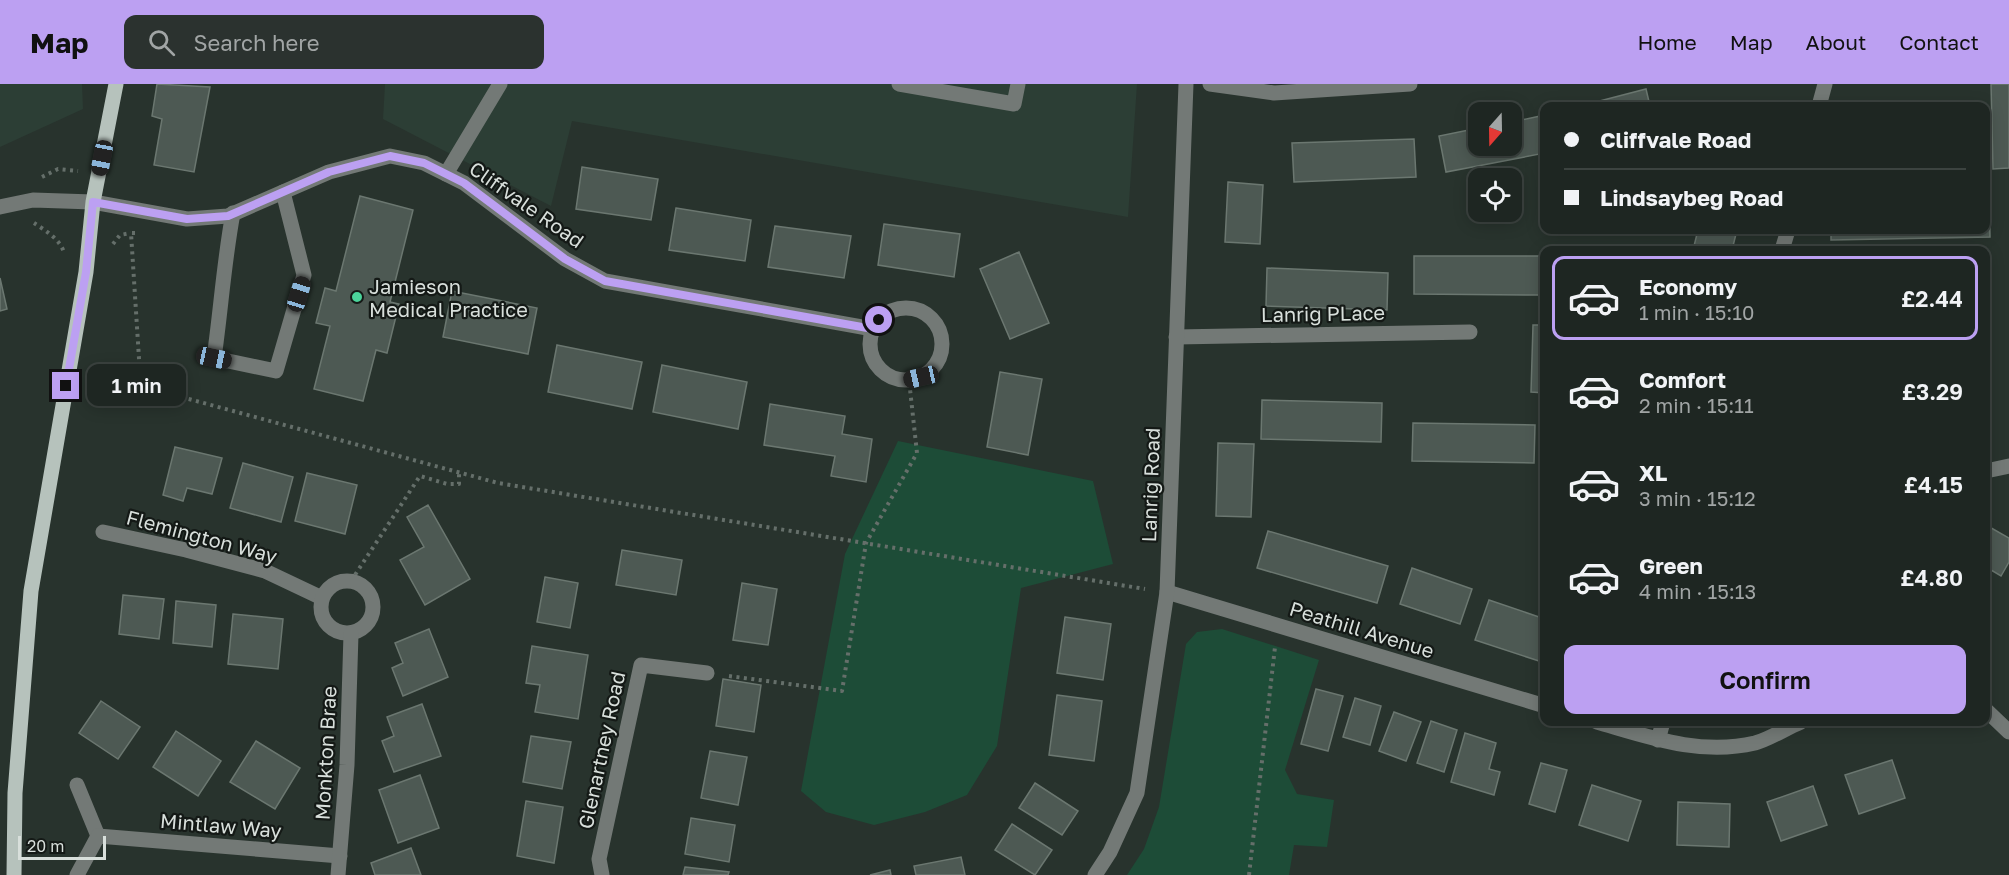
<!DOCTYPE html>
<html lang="en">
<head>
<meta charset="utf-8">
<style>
  body { margin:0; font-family:"Golos Text",sans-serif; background:#2b322f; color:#f1f3f6; height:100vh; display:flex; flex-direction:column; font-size:22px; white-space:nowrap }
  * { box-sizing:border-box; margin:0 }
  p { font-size:20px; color:#a1a5a5 }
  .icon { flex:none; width:33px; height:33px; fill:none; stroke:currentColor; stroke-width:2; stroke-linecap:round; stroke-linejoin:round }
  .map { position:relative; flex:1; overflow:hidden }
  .panel { position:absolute; left:1540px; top:162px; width:450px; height:480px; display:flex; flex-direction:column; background:#1e2622; border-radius:12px; box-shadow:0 3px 15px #0003,0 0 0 2px #3c4340 }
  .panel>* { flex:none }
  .banner { position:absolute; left:1540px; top:18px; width:450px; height:132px; border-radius:12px; box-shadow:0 3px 15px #0003,0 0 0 2px #3c4340; display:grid; align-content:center; height:132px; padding:0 24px; background:#1e2622 }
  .needle { width:39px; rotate:200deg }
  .buttons { position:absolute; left:1468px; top:18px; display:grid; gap:12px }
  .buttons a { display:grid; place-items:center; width:54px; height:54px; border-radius:12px; background:#1e2622; box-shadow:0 3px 15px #0003,0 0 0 2px #3c4340; font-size:30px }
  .scale { position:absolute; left:18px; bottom:15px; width:88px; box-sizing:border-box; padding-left:6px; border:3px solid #d8dfdb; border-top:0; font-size:16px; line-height:21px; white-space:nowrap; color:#d8dfdb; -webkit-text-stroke:4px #141916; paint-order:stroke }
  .end { position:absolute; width:27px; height:27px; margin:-14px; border:8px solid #bca0f2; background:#111; box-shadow:0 0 0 3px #111 }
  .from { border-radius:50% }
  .bubble { position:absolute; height:42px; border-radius:12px; background:#1e2622; box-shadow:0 3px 15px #0003,0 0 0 2px #3c4340; font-size:20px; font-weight:600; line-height:42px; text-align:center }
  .car { position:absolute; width:18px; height:36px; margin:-18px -9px; border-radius:8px; box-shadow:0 0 4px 2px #0007; background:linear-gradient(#222 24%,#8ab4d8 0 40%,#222 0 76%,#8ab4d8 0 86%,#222 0) }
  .banner b { display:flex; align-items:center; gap:21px; height:57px; font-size:22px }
  .banner b+b { border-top:2px solid #3c4340 }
  .banner i { width:15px; height:15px; background:#f1f3f6 }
  ul { padding:10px 0 0; list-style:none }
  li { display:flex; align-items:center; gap:18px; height:84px; margin:0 12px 9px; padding:0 12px; border:3px solid transparent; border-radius:12px }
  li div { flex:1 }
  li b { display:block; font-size:22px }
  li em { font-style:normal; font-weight:600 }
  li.active { border-color:#bca0f2 }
  li>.icon { width:54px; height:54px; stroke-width:1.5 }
  .primary-button { display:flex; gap:12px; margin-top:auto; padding:12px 24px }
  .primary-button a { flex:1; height:69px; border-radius:12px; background:#bca0f2; color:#111; font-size:24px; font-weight:600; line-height:69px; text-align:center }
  header { display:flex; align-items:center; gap:36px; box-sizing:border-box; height:84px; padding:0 30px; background:#bca0f2; color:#111 }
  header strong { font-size:28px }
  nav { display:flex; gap:33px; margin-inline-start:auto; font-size:21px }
  .search { width:420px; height:54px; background:#2b322f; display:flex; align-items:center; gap:15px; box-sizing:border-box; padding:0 21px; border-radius:12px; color:#a1a5a5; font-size:22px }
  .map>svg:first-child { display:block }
  .built { fill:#2c3e35 }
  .green { fill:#1d4c37 }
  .building { fill:#4d5953; stroke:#6b7770; stroke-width:1.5 }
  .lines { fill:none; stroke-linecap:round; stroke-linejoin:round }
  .path { stroke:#656f6a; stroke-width:4; stroke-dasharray:3 4.5; stroke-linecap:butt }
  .minor { stroke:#737976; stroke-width:15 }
  .major { stroke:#b6c2bc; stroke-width:15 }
  .route { stroke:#bca0f2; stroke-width:8 }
  .poi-dot { fill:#4bd49b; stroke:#141916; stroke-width:2 }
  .labels { text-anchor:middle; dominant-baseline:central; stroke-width:4.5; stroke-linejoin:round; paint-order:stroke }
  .street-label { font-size:20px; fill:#d8dfdb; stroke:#141916 }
  .poi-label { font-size:20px; fill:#d8dfdb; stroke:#141916; text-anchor:start }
</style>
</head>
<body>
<header>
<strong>Map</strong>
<div class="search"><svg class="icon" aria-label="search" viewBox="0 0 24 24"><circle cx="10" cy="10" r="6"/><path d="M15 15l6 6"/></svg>Search here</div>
<nav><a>Home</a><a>Map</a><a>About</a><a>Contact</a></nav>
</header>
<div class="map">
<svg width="2009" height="791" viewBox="0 0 2009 791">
  <rect width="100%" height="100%" fill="#28332d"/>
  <g class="built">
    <path d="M0,0H82L83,25L0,63Z"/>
    <path d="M385,0H1137L1128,133L572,37L551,122L383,35Z"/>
  </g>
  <g class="green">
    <path d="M898,357L1093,397L1113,480L1021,504L997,662L967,711L925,728L874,741L826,728L801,707L845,470Z"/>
    <path d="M1222,545L1319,576L1285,686L1297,710L1334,716L1327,763L1294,761L1289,791H1127L1144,765L1159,723L1186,560L1197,548Z"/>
  </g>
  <g class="building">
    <path d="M157,0L210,3L194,88L154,81L162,35L152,32Z"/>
    <path d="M1991,0H2009V84L1993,85Z"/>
    <path d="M1646,5L1650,22H1589L1588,20Z"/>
    <path d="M1545,31V69L1446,88L1439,52L1479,44V62H1512V38Z"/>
    <path d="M1414,55L1416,93L1294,98L1292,59Z"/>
    <path d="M582,83L658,95L651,136L576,125Z"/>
    <path d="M1228,98L1263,101L1260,160L1225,158Z"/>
    <path d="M1986,105H1989L1990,153L1831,156V146H1986Z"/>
    <path d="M360,112L413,126L390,218L399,220L387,269L376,266L363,317L314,305L330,242L316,239L325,204L336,207Z"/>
    <path d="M676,124L751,136L745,177L669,166Z"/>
    <path d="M884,140L960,150L954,193L878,181Z"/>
    <path d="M775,142L851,152L844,194L768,183Z"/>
    <path d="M1698,146H1737L1732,166H1693Z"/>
    <path d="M1019,168L1049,239L1010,255L980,185Z"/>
    <path d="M1414,172H1539V211L1414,210Z"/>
    <path d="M1267,184L1388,189L1387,226L1266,222Z"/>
    <path d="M0,194L7,225L0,227Z"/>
    <path d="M452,207L537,224L528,270L443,253Z"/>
    <path d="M1533,241H1545V309L1531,308Z"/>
    <path d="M557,261L642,278L632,325L548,308Z"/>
    <path d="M662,281L747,298L738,345L653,328Z"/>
    <path d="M1000,288L1042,295L1028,371L987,363Z"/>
    <path d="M1262,316L1382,319L1381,358L1261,355Z"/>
    <path d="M770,320L845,332L842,350L872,355L866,398L831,392L835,372L764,361Z"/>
    <path d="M1413,339L1535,341L1534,379L1412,377Z"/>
    <path d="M1218,359L1254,360L1251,433L1216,432Z"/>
    <path d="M175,363L222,374L212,410L187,404L183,417L163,411Z"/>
    <path d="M243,379L293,393L281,438L230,424Z"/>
    <path d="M307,389L357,401L345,450L295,437Z"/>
    <path d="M428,421L470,495L425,521L400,476L424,463L407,433Z"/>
    <path d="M1986,441L2009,454V478L2001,492L1986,483Z"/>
    <path d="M1268,447L1388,482L1377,519L1257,484Z"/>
    <path d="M622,466L682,476L676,511L616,501Z"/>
    <path d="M1412,484L1472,505L1460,540L1400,520Z"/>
    <path d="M545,493L578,499L570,544L537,538Z"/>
    <path d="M742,499L777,505L768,561L733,556Z"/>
    <path d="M123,511L164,515L159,555L119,550Z"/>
    <path d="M1489,516L1545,535V579L1475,556Z"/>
    <path d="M176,517L216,521L212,563L173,559Z"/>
    <path d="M233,530L283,535L278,585L228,580Z"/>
    <path d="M1065,533L1111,540L1103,596L1057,589Z"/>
    <path d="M429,545L448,593L403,612L392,584L403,579L395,559Z"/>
    <path d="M532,562L588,571L578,635L535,628L540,601L526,599Z"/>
    <path d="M723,595L761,601L754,648L716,642Z"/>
    <path d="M1316,605L1343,612L1328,667L1301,660Z"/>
    <path d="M1057,611L1102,617L1094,677L1049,671Z"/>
    <path d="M1355,614L1381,622L1370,661L1343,653Z"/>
    <path d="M101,617L140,643L118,675L79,649Z"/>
    <path d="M422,620L441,672L394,688L382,657L394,652L387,633Z"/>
    <path d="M1394,628L1421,638L1406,677L1379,667Z"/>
    <path d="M1431,637L1457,646L1444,688L1417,679Z"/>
    <path d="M176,647L221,677L198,712L153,683Z"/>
    <path d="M1465,649L1496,659L1489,685L1500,688L1494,711L1451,698Z"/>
    <path d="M531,652L571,658L562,705L523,698Z"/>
    <path d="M256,657L300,684L275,725L230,698Z"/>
    <path d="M710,667L747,673L738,721L701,714Z"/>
    <path d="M1892,676L1905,714L1859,730L1845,691Z"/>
    <path d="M1541,679L1567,686L1555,728L1529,720Z"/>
    <path d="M420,691L439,744L398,759L379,706Z"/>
    <path d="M1035,699L1078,727L1062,751L1019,724Z"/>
    <path d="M1592,701L1641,717L1628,757L1579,741Z"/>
    <path d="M1813,702L1827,741L1781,757L1767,718Z"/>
    <path d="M526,717L563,723L554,779L517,772Z"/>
    <path d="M1678,718L1730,720L1729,763L1677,761Z"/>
    <path d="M691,734L735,741L729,778L685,770Z"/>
    <path d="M1012,740L1052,766L1035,791L995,766Z"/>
    <path d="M411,764L421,791H375L371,779Z"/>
    <path d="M961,773L965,791H916L914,782Z"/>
    <path d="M685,783L729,788L728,791H683Z"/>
    <path d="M890,786L891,791H870Z"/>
  </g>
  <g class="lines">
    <g class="path">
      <path d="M42,93L58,85L78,87"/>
      <path d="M34,139C45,146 61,156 64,169"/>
      <path d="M135,149H131L140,290L152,305L498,399L1145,505"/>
      <path d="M113,160L120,151L131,149"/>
      <path d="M351,497L420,392L447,400H459V388"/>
      <path d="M729,592L842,607L866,459L917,369L909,296"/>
      <path d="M1249,791L1275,563"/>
    </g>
    <g class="minor">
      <path d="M899,0L1014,20L1018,0"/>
      <path d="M1210,0L1274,9L1410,0"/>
      <path d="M1819,22L1825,0"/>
      <path d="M446,90L500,0"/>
      <path d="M0,123L33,116L93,118L187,135L228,132L329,88L390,72L424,79L464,99L565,175L605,197L873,245"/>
      <path d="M233,129C224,177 221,225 214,274L276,287L304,191L283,108"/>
      <path d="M1782,166L1788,146"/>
      <circle cx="906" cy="260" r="36"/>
      <path d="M1176,253L1470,248"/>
      <path d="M1986,387L2009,382"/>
      <path d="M103,448L186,466L265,487L322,514"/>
      <circle cx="347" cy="523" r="26"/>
      <path d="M1167,508L1545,622"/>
      <path d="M1986,626L2009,648"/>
      <path d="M1597,638C1649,653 1700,672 1755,659C1770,655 1786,644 1801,638"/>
      <path d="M1658,656L1663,638"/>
      <path d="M77,701L98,752"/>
      <path d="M77,791L98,752L340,772"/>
      <path d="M338,791L347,681L351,550"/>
      <path d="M602,791L599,775L641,581L707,589"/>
      <path d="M1095,791L1110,768L1137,709L1167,508L1186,0"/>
    </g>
    <path class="major" d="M14,791L15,709L31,507L86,188L93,118L116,0"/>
  </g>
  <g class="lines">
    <path class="route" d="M66,302L86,188L93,118L187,135L228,132L329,88L390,72L424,79L464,99L565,175L605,197L873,245L879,236"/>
  </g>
  <circle class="poi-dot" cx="357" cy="213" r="6"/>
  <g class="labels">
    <g class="street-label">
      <text transform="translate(527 120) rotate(35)">Cliffvale Road</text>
      <text transform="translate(1323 229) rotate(-1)">Lanrig PLace</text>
      <text transform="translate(1150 401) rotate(-88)">Lanrig Road</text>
      <text transform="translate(202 452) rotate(15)">Flemington Way</text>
      <text transform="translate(1362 545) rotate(17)">Peathill Avenue</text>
      <text transform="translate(601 666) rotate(-78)">Glenartney Road</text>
      <text transform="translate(325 669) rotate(-87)">Monkton Brae</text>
      <text transform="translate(221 741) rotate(5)">Mintlaw Way</text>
    </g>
    <g class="poi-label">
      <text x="369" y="202">Jamieson<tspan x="369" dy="23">Medical Practice</tspan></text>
    </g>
  </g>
</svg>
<div class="buttons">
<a><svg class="needle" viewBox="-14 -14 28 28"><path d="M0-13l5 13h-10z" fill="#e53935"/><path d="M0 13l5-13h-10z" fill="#a1a5a5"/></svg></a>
<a><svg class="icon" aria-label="locate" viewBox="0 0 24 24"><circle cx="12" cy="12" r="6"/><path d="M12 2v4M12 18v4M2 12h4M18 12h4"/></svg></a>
</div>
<div class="scale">20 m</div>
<i class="end from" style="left:879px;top:236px"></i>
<i class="end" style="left:66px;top:302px"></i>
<div class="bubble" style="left:87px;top:280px;width:99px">1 min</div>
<i class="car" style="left:102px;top:74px;rotate:191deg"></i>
<i class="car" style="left:299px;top:210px;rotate:17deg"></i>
<i class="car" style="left:214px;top:274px;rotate:102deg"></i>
<i class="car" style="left:921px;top:293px;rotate:257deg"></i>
<div class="banner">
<b><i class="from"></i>Cliffvale Road</b>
<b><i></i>Lindsaybeg Road</b>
</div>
<section class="panel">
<ul>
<li class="active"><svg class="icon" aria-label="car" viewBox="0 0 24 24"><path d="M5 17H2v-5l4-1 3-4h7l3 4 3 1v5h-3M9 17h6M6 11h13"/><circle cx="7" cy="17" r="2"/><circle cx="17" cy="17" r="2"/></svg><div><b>Economy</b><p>1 min · 15:10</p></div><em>£2.44</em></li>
<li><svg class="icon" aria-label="car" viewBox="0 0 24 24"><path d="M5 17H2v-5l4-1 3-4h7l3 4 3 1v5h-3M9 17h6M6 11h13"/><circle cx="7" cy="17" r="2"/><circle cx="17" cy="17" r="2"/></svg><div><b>Comfort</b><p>2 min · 15:11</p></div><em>£3.29</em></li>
<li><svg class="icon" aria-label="car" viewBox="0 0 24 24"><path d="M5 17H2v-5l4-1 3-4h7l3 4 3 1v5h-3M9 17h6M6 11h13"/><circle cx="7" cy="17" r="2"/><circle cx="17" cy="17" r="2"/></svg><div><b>XL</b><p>3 min · 15:12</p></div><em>£4.15</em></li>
<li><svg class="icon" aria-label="car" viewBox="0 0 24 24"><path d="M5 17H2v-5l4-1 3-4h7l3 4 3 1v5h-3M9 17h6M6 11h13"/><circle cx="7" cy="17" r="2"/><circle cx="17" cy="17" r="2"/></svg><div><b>Green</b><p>4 min · 15:13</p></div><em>£4.80</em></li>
</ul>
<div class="primary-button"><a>Confirm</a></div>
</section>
</div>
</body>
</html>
